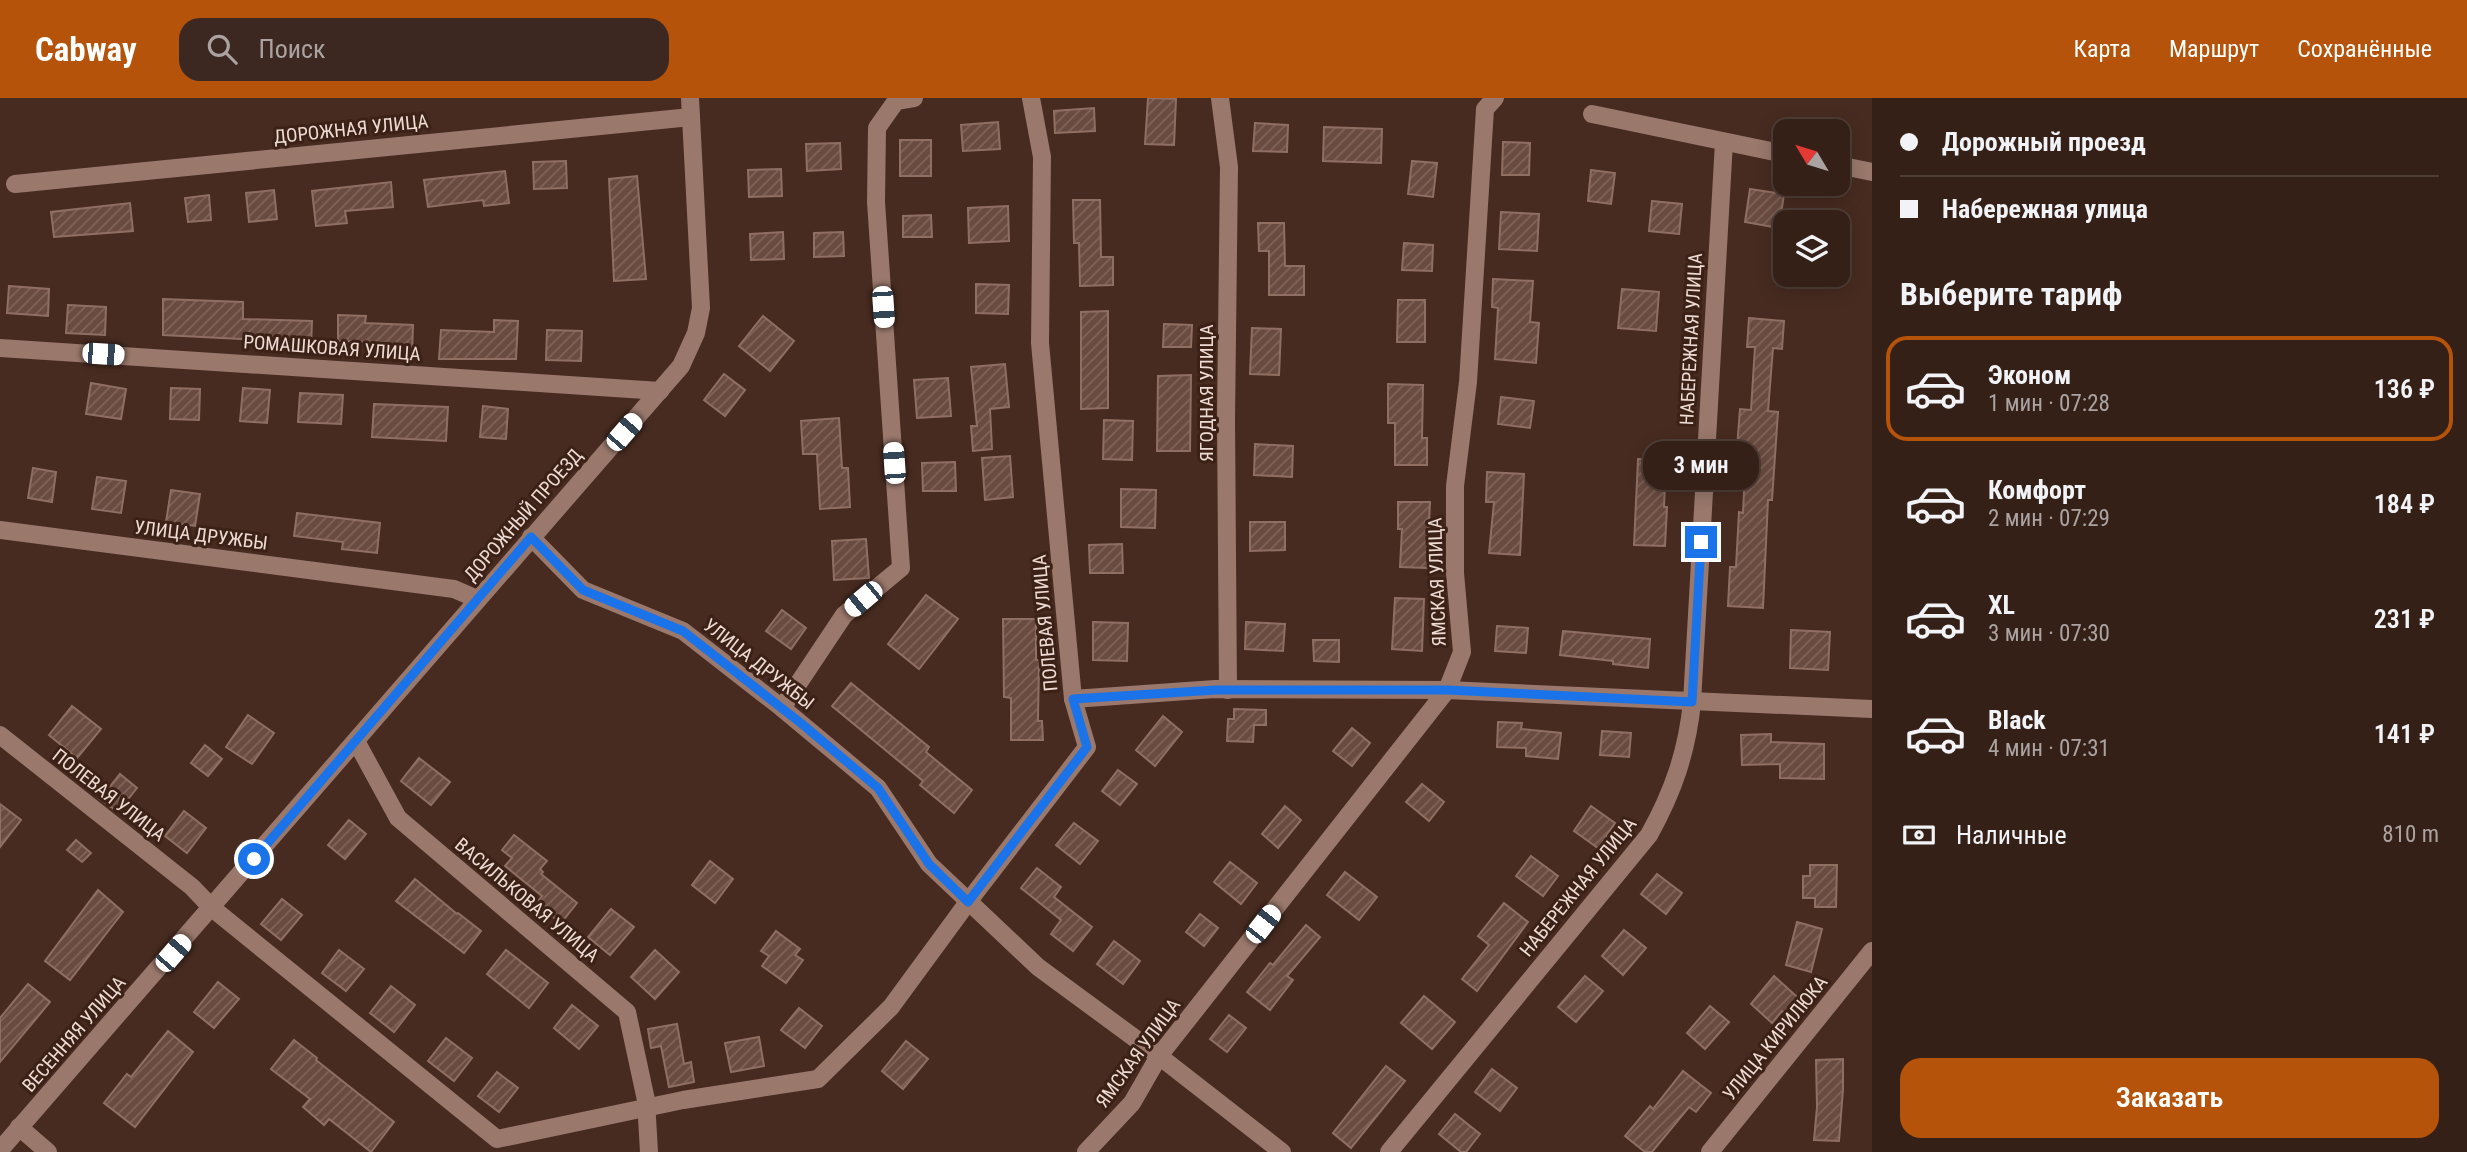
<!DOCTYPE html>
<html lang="ru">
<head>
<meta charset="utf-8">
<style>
  body { margin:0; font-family:"Roboto Condensed",sans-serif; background:#3d2821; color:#f1f3f6; height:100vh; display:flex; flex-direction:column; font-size:26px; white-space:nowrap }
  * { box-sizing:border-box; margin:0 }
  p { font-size:23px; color:#aaa3a2 }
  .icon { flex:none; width:38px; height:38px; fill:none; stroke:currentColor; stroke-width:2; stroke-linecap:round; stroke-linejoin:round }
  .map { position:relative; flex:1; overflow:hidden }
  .details { display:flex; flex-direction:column; background:#352018; width:595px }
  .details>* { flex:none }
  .hud { display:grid; align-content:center; height:154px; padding:0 28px; background:#352018 }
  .needle { width:46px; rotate:308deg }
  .buttons { position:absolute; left:1773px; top:21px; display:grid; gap:14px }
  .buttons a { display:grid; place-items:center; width:77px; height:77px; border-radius:14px; background:#352018; box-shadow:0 4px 18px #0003,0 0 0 2px #4f3e37; font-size:35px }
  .end { position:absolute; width:32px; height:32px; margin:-16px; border:9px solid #1a73e8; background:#fff; box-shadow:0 0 0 4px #fff }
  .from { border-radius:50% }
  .bubble { position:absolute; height:49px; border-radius:21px; background:#352018; box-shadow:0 4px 18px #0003,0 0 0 2px #4f3e37; font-size:23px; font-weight:600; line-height:49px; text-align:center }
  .car { position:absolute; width:21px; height:42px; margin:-21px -10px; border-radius:9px; box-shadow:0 0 5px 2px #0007; background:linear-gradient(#fff 24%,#345 0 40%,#fff 0 76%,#345 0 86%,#fff 0) }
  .hud b { display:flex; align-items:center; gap:24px; height:66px; font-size:26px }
  .hud b+b { border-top:2px solid #4f3e37 }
  .hud i { width:18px; height:18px; background:#f1f3f6 }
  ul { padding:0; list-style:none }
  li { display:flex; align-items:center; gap:21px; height:105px; margin:0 14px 10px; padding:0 14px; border:4px solid transparent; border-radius:21px }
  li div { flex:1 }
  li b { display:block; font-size:26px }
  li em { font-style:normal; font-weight:600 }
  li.active { border-color:#b45309 }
  li>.icon { width:63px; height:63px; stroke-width:1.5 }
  h2 { padding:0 28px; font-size:32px; line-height:84px }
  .pay { display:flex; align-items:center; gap:18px; height:77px; padding:0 28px; font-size:26px }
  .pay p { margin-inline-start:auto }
  .cta { display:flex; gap:14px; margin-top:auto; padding:14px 28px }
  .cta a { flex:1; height:80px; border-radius:21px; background:#b45309; color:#fff; font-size:28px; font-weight:600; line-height:80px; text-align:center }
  header { display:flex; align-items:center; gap:42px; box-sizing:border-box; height:98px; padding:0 35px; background:#b45309; color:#fff }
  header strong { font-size:33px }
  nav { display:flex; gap:38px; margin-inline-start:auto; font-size:24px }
  .search { width:490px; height:63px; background:#3d2821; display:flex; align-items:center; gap:18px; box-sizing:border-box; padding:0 24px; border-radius:21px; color:#aaa3a2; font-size:26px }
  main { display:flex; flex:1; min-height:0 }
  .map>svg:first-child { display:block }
  .building { fill:url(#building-hatch); stroke:#906f63; stroke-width:2 }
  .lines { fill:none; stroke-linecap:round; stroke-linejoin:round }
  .minor { stroke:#9a786c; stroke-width:18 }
  .route { stroke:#1a73e8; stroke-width:9 }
  .labels { text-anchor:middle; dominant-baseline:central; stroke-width:6; stroke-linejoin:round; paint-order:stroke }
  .street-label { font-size:19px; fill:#eedbd4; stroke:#3c2116 }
</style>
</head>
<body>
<header>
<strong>Cabway</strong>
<div class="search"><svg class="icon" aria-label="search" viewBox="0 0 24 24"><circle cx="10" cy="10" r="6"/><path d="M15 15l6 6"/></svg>Поиск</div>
<nav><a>Карта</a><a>Маршрут</a><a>Сохранённые</a></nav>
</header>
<main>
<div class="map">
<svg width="1872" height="1054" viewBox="0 0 1872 1054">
  <defs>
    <pattern id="building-hatch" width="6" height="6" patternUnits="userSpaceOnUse" patternTransform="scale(1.75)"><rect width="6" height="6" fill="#6a4b40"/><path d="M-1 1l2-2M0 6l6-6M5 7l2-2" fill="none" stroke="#80645b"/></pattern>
  </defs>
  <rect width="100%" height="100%" fill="#472b20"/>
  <g class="building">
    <path d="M1148,0L1176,1L1174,47L1145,46Z"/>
    <path d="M1094,10L1095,33L1055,35L1054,13Z"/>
    <path d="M998,24L1000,51L963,53L961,27Z"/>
    <path d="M1255,25L1288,27L1287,54L1253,53Z"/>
    <path d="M1324,29L1382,31L1381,65L1323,63Z"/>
    <rect x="900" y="42" width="31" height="36"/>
    <path d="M1503,44L1530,45L1529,77H1502Z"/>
    <path d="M840,45L841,71L807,73L806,46Z"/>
    <path d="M566,63L567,90L534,91L533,64Z"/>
    <path d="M1412,63L1437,65L1433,99L1408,96Z"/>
    <path d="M781,71L782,98L749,99L748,72Z"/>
    <path d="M1591,72L1615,75L1611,106L1588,103Z"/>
    <path d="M505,73L509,105L484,108L483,102L428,109L424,82Z"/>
    <path d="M637,78L646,181L614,183L609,81Z"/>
    <path d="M391,84L393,109L345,113L347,125L316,128L312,93Z"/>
    <path d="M1750,91L1784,96L1779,130L1745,124Z"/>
    <path d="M274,92L277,121L249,124L246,95Z"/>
    <path d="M209,97L211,122L188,124L185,100Z"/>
    <path d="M1073,102H1100L1101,159H1113V187L1080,188L1079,145H1074Z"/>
    <path d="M1652,103L1682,106L1679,136L1649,133Z"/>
    <path d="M130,105L133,133L54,139L51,114Z"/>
    <path d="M1008,108L1009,143L969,145L968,110Z"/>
    <path d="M1501,114L1539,116L1537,153L1499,151Z"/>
    <path d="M931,117L932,139H903V118Z"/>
    <path d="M1258,125H1284L1285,168H1304V197H1269V153H1259Z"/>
    <path d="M783,134L784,161L751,162L750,136Z"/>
    <path d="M843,134L844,158L814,159V135Z"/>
    <path d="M1404,145L1433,147L1432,173L1402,172Z"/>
    <path d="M1493,181L1533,183L1530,224L1539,225L1536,265L1495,261L1498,210L1492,209Z"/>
    <path d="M976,186L1009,187L1008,216L976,215Z"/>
    <path d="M9,188L49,191L48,218L7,215Z"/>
    <path d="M1622,191L1659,194L1656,233L1618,230Z"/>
    <path d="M163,201L243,204V221L312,223L311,249L261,248V242L163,237Z"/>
    <path d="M1398,202H1425V244H1397Z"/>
    <path d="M68,207L106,209L105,237L66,235Z"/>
    <path d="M1108,213V310L1081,311V214Z"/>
    <path d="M338,217L366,218L365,225L413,227L412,257L383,256L384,244L338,243Z"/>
    <path d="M763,218L794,243L770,273L739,248Z"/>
    <path d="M1749,220L1784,223L1782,251L1773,250L1768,313L1778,314L1772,402H1768L1763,510L1728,508L1730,469H1736L1739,414L1743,415L1746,351L1737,350L1740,311L1751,312L1755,249H1747Z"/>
    <path d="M494,222L518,223L516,261H439L441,232L494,234Z"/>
    <path d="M1164,226L1192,227L1191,249H1163Z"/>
    <path d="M1252,230L1281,231L1279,277L1250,276Z"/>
    <path d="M547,232L582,233L581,263L546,262Z"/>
    <path d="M1005,266L1009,309L990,311L992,351L973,353L971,328H977L971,269Z"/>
    <path d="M724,276L745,292L725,318L704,302Z"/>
    <path d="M1191,277L1190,353H1157L1158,278Z"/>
    <path d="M948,280L951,318L917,320L914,282Z"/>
    <path d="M91,285L126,291L121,321L86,316Z"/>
    <path d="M1388,286L1423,287L1422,340H1427V367H1395V325H1388Z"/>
    <path d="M171,290L200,291L199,322L170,321Z"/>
    <path d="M243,290L270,292L267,325L240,323Z"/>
    <path d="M300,295L343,297L341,326L298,324Z"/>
    <path d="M1501,299L1534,303L1530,330L1498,326Z"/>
    <path d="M374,306L448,309L446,343L372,339Z"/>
    <path d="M483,308L508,311L506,341L480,339Z"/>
    <path d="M839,320L842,370H848L850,409L820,411L817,356H803L801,323Z"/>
    <path d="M1104,322L1133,323L1132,362L1103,361Z"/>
    <path d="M1255,346L1293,348L1292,379L1254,377Z"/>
    <path d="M1010,358L1013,399L985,402L982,360Z"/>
    <path d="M1638,361L1666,362L1664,409H1667L1665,448L1634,447Z"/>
    <path d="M955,364L956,393H923L922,365Z"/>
    <path d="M33,370L56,374L52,404L28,400Z"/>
    <path d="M1487,374L1524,376L1520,457L1489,455L1494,404H1486Z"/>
    <path d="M97,379L126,383L121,415L92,411Z"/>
    <path d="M1121,391L1156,392L1155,430L1121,429Z"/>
    <path d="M171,392L200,396L195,428L166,424Z"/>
    <path d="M1398,404H1430L1427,470L1400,469L1402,431H1398Z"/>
    <path d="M297,415L380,425L377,455L342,451L343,444L294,438Z"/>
    <path d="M1250,424H1285V452L1250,453Z"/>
    <path d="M866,441L869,480L834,482L832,443Z"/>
    <path d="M1122,446L1123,475H1090L1089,447Z"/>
    <path d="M926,497L958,521L919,571L888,546Z"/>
    <path d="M1395,500L1424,501L1422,553L1392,551Z"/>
    <path d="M782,512L806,530L791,551L766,533Z"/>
    <path d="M1003,521H1036V562H1039L1038,623H1042L1043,642H1011V600L1004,599Z"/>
    <path d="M1093,524L1128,525L1127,563L1093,562Z"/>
    <path d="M1246,524L1285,526L1283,553L1245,551Z"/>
    <path d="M1497,528L1528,530L1526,555L1495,553Z"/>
    <path d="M1791,532L1830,534L1828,572L1790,570Z"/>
    <path d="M1563,533L1650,541L1648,570L1613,566V563L1560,557Z"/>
    <path d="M1313,542H1339V564L1314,563Z"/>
    <path d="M851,585L929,649L926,654L972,692L954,715L920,687L923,683L832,608Z"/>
    <path d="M72,608L101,631L77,660L49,637Z"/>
    <path d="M1234,611L1266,612V627H1254L1253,644L1227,643L1228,621H1234Z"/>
    <path d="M248,617L274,635L252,666L226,649Z"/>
    <path d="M1163,618L1182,634L1155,668L1136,652Z"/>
    <path d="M1498,624L1522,625L1521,631L1561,635L1558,661L1526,658V650L1497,649Z"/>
    <path d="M1352,630L1370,645L1352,668L1333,653Z"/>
    <path d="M1602,633L1631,635L1629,659L1600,657Z"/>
    <path d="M1771,636V644L1824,646V681L1780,680V666L1742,667L1741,637Z"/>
    <path d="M205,647L222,661L208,678L191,665Z"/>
    <path d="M419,660L450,684L431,707L401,683Z"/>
    <path d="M1118,672L1137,686L1120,707L1102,693Z"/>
    <path d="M120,676L137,690L118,714L100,701Z"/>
    <path d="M1422,686L1444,704L1429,723L1406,704Z"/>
    <path d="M0,706L21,722L0,749Z"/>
    <path d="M1285,708L1301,722L1278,750L1262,736Z"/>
    <path d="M1591,708L1615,725L1598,750L1574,733Z"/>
    <path d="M184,713L206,730L187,755L165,738Z"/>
    <path d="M349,722L366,736L345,761L328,747Z"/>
    <path d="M1074,725L1098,743L1080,766L1056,747Z"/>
    <path d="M514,737L547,763L540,771L543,774L541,776L577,805L561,825L536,806L542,798L505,768L512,760L502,752Z"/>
    <path d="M76,742L91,755L82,764L67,752Z"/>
    <path d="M1531,758L1558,778L1543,798L1516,778Z"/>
    <path d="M710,763L733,781L715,805L692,787Z"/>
    <path d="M1230,764L1257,785L1241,806L1214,784Z"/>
    <path d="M1810,767H1837L1836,809H1815V800H1803V778H1810Z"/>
    <path d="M1037,770L1061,789L1054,799L1092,829L1073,853L1051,836L1061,822L1021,790Z"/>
    <path d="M1345,774L1377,799L1359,822L1327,797Z"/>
    <path d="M1657,776L1682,795L1666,816L1641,796Z"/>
    <path d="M415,781L457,816L458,815L481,833L464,855L396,803Z"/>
    <path d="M98,792L123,814L70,882L45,863Z"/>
    <path d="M282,801L302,817L281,842L261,826Z"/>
    <path d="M1504,805L1528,824L1477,893L1462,881L1489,847L1478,838Z"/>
    <path d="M611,811L634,829L610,857L588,839Z"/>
    <path d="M1200,816L1218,830L1204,848L1186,834Z"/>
    <path d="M1797,824L1822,831L1811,874L1786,867Z"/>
    <path d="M1306,827L1320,839L1287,878L1293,882L1270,912L1247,894L1270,865L1273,867Z"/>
    <path d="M1624,832L1646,850L1623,877L1602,858Z"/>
    <path d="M776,833L800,851L795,857L803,862L786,885L762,868L769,858L761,853Z"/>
    <path d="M1114,843L1140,863L1123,886L1097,866Z"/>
    <path d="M339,852L364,871L346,893L322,875Z"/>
    <path d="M506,852L548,885L529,910L487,876Z"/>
    <path d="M655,852L679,874L655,901L631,879Z"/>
    <path d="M1585,878L1603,893L1576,924L1558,909Z"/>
    <path d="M1774,878L1806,907L1793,922L1782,913L1772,925L1751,906Z"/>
    <path d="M218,884L239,901L214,930L194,914Z"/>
    <path d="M28,886L50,904L0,964V920Z"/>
    <path d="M391,888L415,907L394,934L370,915Z"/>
    <path d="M1424,898L1455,924L1432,951L1401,925Z"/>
    <path d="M572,907L598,928L579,951L554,930Z"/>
    <path d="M1710,908L1729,924L1705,951L1687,935Z"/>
    <path d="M799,910L822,928L805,950L781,932Z"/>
    <path d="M1229,917L1246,930L1227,954L1210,941Z"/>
    <path d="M677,926L684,966L691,964L694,984L669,989L661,948L651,950L648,931Z"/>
    <path d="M168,933L193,954L135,1029L104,1005L127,976L131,979Z"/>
    <path d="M759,939L764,968L731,974L725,945Z"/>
    <path d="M446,940L472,960L454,983L428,963Z"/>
    <path d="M294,942L317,960L316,962L394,1024L371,1054L329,1021L324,1027L303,1009L310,1001L271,971Z"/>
    <path d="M906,943L928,961L903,991L882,973Z"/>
    <path d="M1843,961V991L1839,1043L1814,1042L1817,1009L1816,962Z"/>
    <path d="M1386,968L1405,983L1351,1050L1333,1035Z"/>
    <path d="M1492,971L1517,990L1500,1013L1475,994Z"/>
    <path d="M1683,973L1711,995L1696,1014L1689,1009L1652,1054H1645L1625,1038L1650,1008L1653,1011Z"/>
    <path d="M497,974L518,990L499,1014L478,998Z"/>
    <path d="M1455,1016L1480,1036L1466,1054H1461L1439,1036Z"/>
  </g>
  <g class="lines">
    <g class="minor">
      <path d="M1220,0L1229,69L1226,321L1228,592"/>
      <path d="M1592,16L1785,56"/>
      <path d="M1838,67L1872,74"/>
      <path d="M15,86L691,19"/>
      <path d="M0,250L660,293"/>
      <path d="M0,432L454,491L477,501"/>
      <path d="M531,439L583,492L683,533L782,610L878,690L929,766L1038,869L1159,958L1282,1054"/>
      <path d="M1073,601L1215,591L1447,592L1872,611"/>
      <path d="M782,610L844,517L901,470L876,104L877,30L896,3L914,0"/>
      <path d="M0,637L192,789L212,810L497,1041L683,1002L818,981L891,909L968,804L1087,649L1073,601L1040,245L1042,59L1031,0"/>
      <path d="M356,643L398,720L627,914L646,1002L649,1054"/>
      <path d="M19,1029L48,1054"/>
      <path d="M0,1052L681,268L696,235L701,210L690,0"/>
      <path d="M1086,1054L1132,1005L1159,958L1447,592L1462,554L1455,475V388L1468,284L1485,11L1495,0"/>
      <path d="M1389,1054L1649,737C1673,694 1687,654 1692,604L1724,44"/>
      <path d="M1710,1054L1872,853"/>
    </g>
  </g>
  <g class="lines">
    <path class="route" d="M254,761L531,439L583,492L683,533L802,626L878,690L929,766L968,804L1087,649L1073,601L1216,592H1447L1692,604L1701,444"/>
  </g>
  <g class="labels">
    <g class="street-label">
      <text transform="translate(351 31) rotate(-6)">ДОРОЖНАЯ УЛИЦА</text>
      <text transform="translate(1691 241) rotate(-87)">НАБЕРЕЖНАЯ УЛИЦА</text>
      <text transform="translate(332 250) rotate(4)">РОМАШКОВАЯ УЛИЦА</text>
      <text transform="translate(1206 295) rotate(-90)">ЯГОДНАЯ УЛИЦА</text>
      <text transform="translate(523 417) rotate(-49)">ДОРОЖНЫЙ ПРОЕЗД</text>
      <text transform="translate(201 437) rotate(7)">УЛИЦА ДРУЖБЫ</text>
      <text transform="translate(1437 484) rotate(-92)">ЯМСКАЯ УЛИЦА</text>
      <text transform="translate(1045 525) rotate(-95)">ПОЛЕВАЯ УЛИЦА</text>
      <text transform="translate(759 566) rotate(38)">УЛИЦА ДРУЖБЫ</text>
      <text transform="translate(109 697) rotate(38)">ПОЛЕВАЯ УЛИЦА</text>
      <text transform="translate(1578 789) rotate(-51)">НАБЕРЕЖНАЯ УЛИЦА</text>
      <text transform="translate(527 802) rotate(40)">ВАСИЛЬКОВАЯ УЛИЦА</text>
      <text transform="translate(74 936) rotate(-49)">ВЕСЕННЯЯ УЛИЦА</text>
      <text transform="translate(1775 940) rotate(-51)">УЛИЦА КИРИЛЮКА</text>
      <text transform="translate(1138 955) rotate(-54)">ЯМСКАЯ УЛИЦА</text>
    </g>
  </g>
</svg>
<div class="buttons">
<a><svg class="needle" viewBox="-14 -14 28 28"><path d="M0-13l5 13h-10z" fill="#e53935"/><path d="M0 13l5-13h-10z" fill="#aaa3a2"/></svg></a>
<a><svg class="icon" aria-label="layers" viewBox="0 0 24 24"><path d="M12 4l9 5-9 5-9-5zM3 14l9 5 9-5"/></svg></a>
</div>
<i class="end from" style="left:254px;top:761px"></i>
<i class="end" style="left:1701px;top:444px"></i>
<div class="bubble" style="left:1643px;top:343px;width:116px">3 мин</div>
<i class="car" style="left:883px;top:209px;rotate:176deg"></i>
<i class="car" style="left:103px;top:256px;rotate:94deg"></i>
<i class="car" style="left:624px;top:334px;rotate:41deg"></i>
<i class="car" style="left:894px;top:365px;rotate:356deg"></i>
<i class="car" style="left:863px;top:501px;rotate:230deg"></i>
<i class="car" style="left:1263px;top:826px;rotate:38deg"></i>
<i class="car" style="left:173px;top:855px;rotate:41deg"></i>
</div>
<section class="details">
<div class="hud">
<b><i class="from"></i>Дорожный проезд</b>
<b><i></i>Набережная улица</b>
</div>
<h2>Выберите тариф</h2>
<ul>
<li class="active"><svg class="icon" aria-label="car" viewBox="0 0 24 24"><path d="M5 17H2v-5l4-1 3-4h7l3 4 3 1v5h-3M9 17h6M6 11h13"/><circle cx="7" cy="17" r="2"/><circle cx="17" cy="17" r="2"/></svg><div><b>Эконом</b><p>1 мин · 07:28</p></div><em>136 ₽</em></li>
<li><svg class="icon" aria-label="car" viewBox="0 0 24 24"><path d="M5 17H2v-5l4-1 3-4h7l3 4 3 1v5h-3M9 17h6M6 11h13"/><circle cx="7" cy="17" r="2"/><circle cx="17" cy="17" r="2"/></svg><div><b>Комфорт</b><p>2 мин · 07:29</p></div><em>184 ₽</em></li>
<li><svg class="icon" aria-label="car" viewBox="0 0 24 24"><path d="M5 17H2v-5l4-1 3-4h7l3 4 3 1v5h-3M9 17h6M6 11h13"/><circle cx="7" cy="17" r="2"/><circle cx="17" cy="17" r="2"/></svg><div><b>XL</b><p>3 мин · 07:30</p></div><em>231 ₽</em></li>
<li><svg class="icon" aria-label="car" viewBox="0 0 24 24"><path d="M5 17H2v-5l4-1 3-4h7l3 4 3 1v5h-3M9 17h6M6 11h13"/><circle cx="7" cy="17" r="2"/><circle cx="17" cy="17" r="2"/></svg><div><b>Black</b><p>4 мин · 07:31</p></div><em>141 ₽</em></li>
</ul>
<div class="pay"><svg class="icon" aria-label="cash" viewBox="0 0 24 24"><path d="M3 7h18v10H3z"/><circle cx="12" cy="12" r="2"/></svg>Наличные<p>810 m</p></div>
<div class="cta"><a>Заказать</a></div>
</section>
</main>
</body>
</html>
